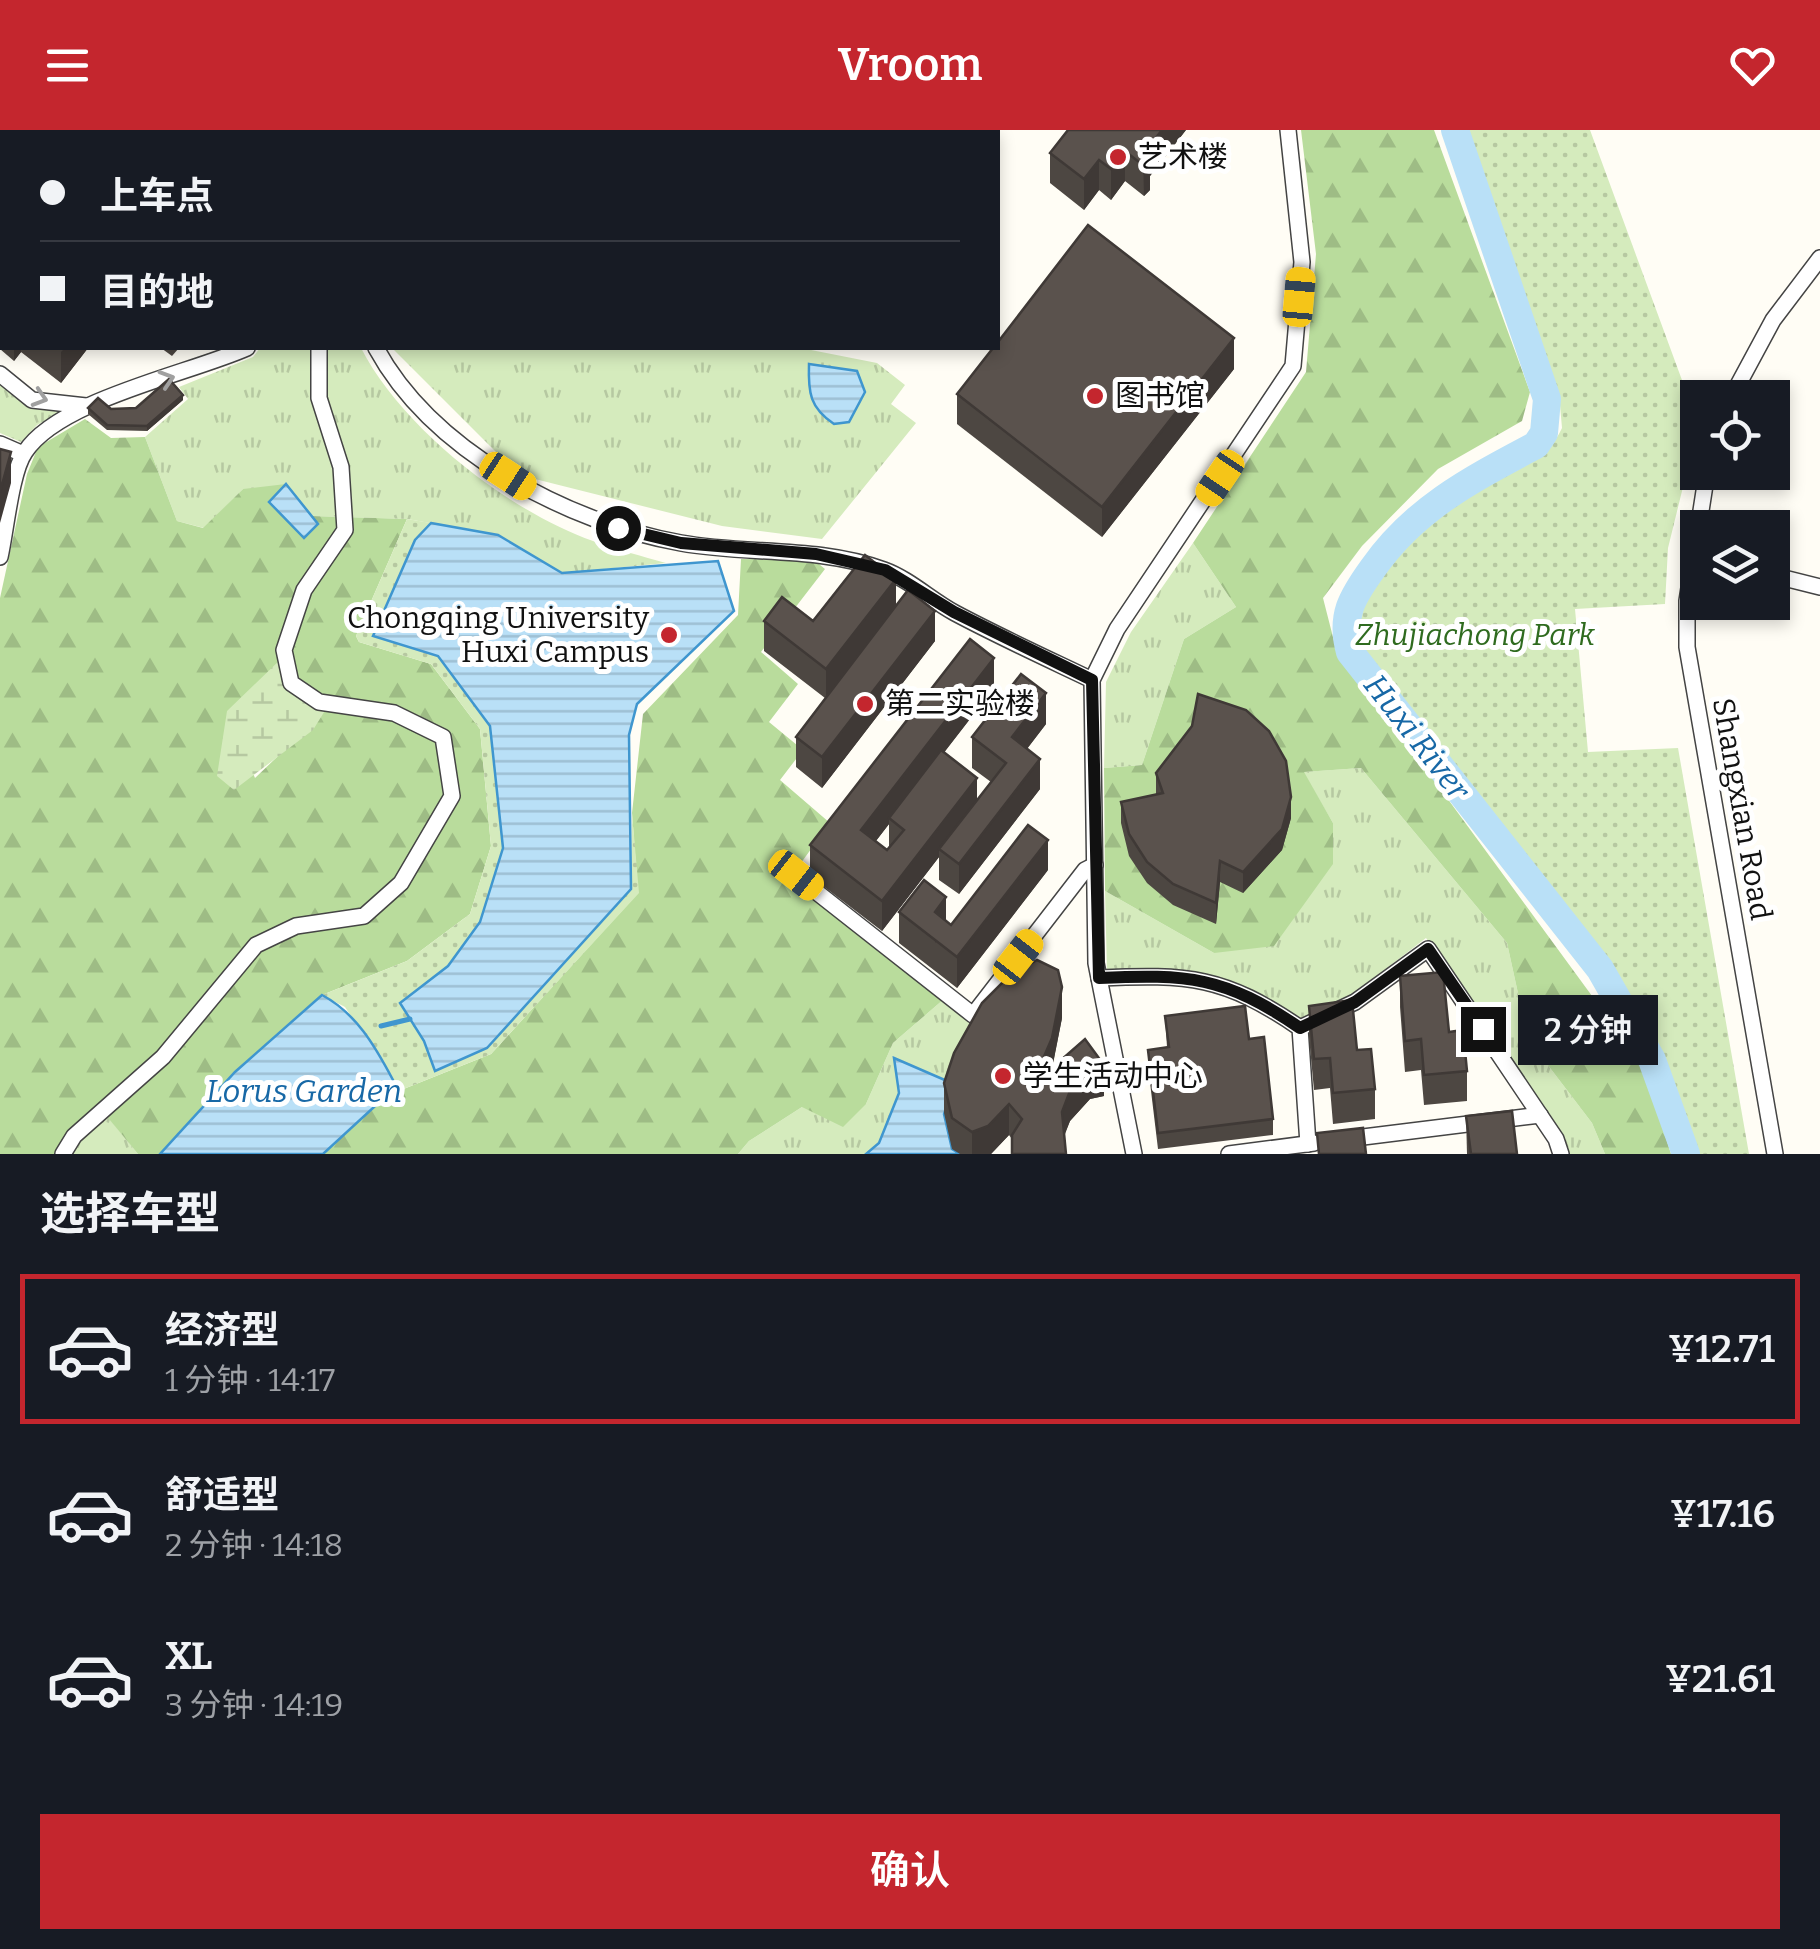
<!DOCTYPE html>
<html lang="zh">
<head>
<meta charset="utf-8">
<style>
  body { margin:0; font-family:Bitter,"Noto Sans SC",serif; background:#242831; color:#f1f3f6; height:100vh; display:flex; flex-direction:column; font-size:38px; white-space:nowrap }
  * { box-sizing:border-box; margin:0 }
  p { font-size:32px; color:#9ea1a6 }
  .icon { flex:none; width:55px; height:55px; fill:none; stroke:currentColor; stroke-width:2; stroke-linecap:round; stroke-linejoin:round }
  .map { position:relative; height:1024px; overflow:hidden }
  .drawer { display:flex; flex-direction:column; background:#171b24; flex:1 }
  .drawer>* { flex:none }
  .hud { position:absolute; left:0px; top:0px; width:1000px; height:220px; box-shadow:0 5px 15px #0003; display:grid; align-content:center; height:220px; padding:0 40px; background:#171b24 }
  .controls { position:absolute; left:1680px; top:250px; display:grid; gap:20px }
  .controls a { display:grid; place-items:center; width:110px; height:110px; border-radius:0px; background:#171b24; box-shadow:0 5px 15px #0003; font-size:50px }
  .end { position:absolute; width:45px; height:45px; margin:-22px; border:12px solid #111; background:#fff; box-shadow:0 0 0 5px #fff }
  .from { border-radius:50% }
  .bubble { position:absolute; height:70px; border-radius:0px; background:#171b24; box-shadow:0 5px 15px #0003; font-size:32px; font-weight:600; line-height:70px; text-align:center }
  .car { position:absolute; width:30px; height:60px; margin:-30px -15px; border-radius:12px; box-shadow:0 0 8px 2px #0007; background:linear-gradient(#f5c518 24%,#345 0 40%,#f5c518 0 76%,#345 0 86%,#f5c518 0) }
  .hud b { display:flex; align-items:center; gap:35px; height:95px; font-size:38px }
  .hud b+b { border-top:2px solid #363941 }
  .hud i { width:25px; height:25px; background:#f1f3f6 }
  ul { padding:0; list-style:none }
  li { display:flex; align-items:center; gap:30px; height:150px; margin:0 20px 15px; padding:0 20px; border:5px solid transparent; border-radius:0px }
  li div { flex:1 }
  li b { display:block; font-size:38px }
  li em { font-style:normal; font-weight:600 }
  li.current { border-color:#c4262e }
  li>.icon { width:90px; height:90px; stroke-width:1.5 }
  h2 { padding:0 40px; font-size:45px; line-height:120px }
  .action { display:flex; gap:20px; margin-top:auto; padding:20px 40px }
  .action a { flex:1; height:115px; border-radius:0px; background:#c4262e; color:#fff; font-size:40px; font-weight:600; line-height:115px; text-align:center }
  header { display:flex; justify-content:space-between; align-items:center; height:130px; padding:0 40px; background:#c4262e; color:#fff; font-size:45px; font-weight:600 }
  .map>svg:first-child { display:block }
  .grass { fill:url(#grass-tufts) }
  .forest { fill:url(#forest-firs); fill-rule:evenodd }
  .wetland { fill:url(#wetland-marsh) }
  .park { fill:url(#park-dots) }
  .water { fill:url(#water-rules); stroke:#3f96cf; stroke-width:2.5 }
  .lines { fill:none; stroke-linecap:round; stroke-linejoin:round }
  .stream { stroke:#3f96cf; stroke-width:5 }
  .river { stroke:#b9e0f7; stroke-width:28 }
  .minor-casing { stroke:#444; stroke-width:18 }
  .minor { stroke:#fff; stroke-width:15 }
  .wall { fill:#4d4742; fill-rule:evenodd }
  .shaded-wall { fill:#3f3936 }
  .building { fill:#5a524d; stroke:#3f3936; stroke-width:2.5 }
  .oneway { stroke:#a0a0a0 }
  .route { stroke:#111; stroke-width:12 }
  .poi-dot { fill:#c4262e; stroke:#fff; stroke-width:4 }
  .labels { text-anchor:middle; dominant-baseline:central; stroke-width:10; stroke-linejoin:round; paint-order:stroke }
  .poi-label { font-size:30px; fill:#111; stroke:#fff; text-anchor:start }
  .park-label { font-size:30px; font-style:italic; fill:#2f6b1f; stroke:#fff }
  .street-label { font-size:30px; fill:#111; stroke:#fff }
  .water-label { font-size:32px; font-style:italic; fill:#1768a6; stroke:#fff }
</style>
</head>
<body>
<header><svg class="icon" aria-label="menu" viewBox="0 0 24 24"><path d="M4 6h16M4 12h16M4 18h16"/></svg>Vroom<svg class="icon" aria-label="heart" viewBox="0 0 24 24"><path d="M12 20l-8-8c-3-5 5-10 8-4 3-6 11-1 8 4z"/></svg></header>
<div class="map">
<svg width="1820" height="1024" viewBox="0 0 1820 1024">
  <defs>
    <pattern id="grass-tufts" width="24" height="20" patternUnits="userSpaceOnUse" patternTransform="scale(2.5)"><rect width="24" height="20" fill="#d5ebbd"/><path d="M3 7l-1-3M5 7V3M7 7l1-3M15 17l-1-3M17 17v-4M19 17l1-3" fill="none" stroke="#b6c8a1"/></pattern>
    <pattern id="forest-firs" width="22" height="20" patternUnits="userSpaceOnUse" patternTransform="scale(2.5)"><rect width="22" height="20" fill="#b9dc9c"/><path d="M5 1l3.5 6h-7zM16 11l3.5 6h-7z" fill="#9ebc85"/></pattern>
    <pattern id="wetland-marsh" width="20" height="14" patternUnits="userSpaceOnUse" patternTransform="scale(2.5)"><rect width="20" height="14" fill="#d5ebbd"/><path d="M1 5h8M5 5V1M11 12h8M15 12V8" fill="none" stroke="#b6c8a1"/></pattern>
    <pattern id="park-dots" width="8" height="8" patternUnits="userSpaceOnUse" patternTransform="scale(2.5)"><rect width="8" height="8" fill="#d5ebbd"/><path d="M2 2h.1M6 6h.1" fill="none" stroke="#b6c8a1" stroke-width="1.8" stroke-linecap="round"/></pattern>
    <pattern id="water-rules" width="6" height="5" patternUnits="userSpaceOnUse" patternTransform="scale(2.5)"><rect width="6" height="5" fill="#b9e0f7"/><path d="M0 2.5h6" fill="none" stroke="#9ebfd3"/></pattern>
  </defs>
  <rect width="100%" height="100%" fill="#fffdf5"/>
  <g class="grass">
    <path d="M559,0H813L557,2Z"/>
    <path d="M260,218H361C402,298 508,381 593,411C617,420 642,426 666,433L562,443L498,405L407,389L312,386L243,359L204,398L177,391L145,307L188,269L179,257L253,227Z"/>
    <path d="M392,218H801L877,233L905,255L891,274L916,293L822,409L722,396L519,345Z"/>
    <path d="M0,255L26,276L65,280L37,295L21,312L0,303Z"/>
    <path d="M1193,413L1236,477L1184,509L1142,635L1104,638L1106,552L1131,502Z"/>
    <path d="M1361,638L1507,813L1528,909L1592,993L1605,1024H1570L1563,1007L1426,808L1352,865L1302,890C1227,842 1194,838 1107,843L1105,761L1214,823L1333,693L1303,642Z"/>
    <path d="M944,869L973,890L948,951L894,929L899,963L879,1014L866,1024H738L749,1011L802,977L866,974L893,913Z"/>
    <path d="M99,976L138,1024H58Z"/>
  </g>
  <g class="forest">
    <path d="M1301,0H1434L1530,262L1522,291L1438,339L1362,416L1323,468L1335,515L1644,937L1671,1024H1605L1592,993L1528,909L1507,813L1361,638L1304,642L1333,693V734L1274,816L1214,823L1105,761L1104,638L1142,635L1184,509L1236,477L1193,413L1306,242L1316,124Z"/>
    <path d="M85,289L111,308L145,307L177,391L203,398L243,359L286,354L312,386L407,389L356,506L359,512L431,534L480,599L491,716L470,784L407,831L322,865L235,942L160,1024H138L99,977L58,1024H0V468L27,344L38,317ZM227,581L277,627L255,648Z"/>
    <path d="M741,429L814,430L825,439L761,522L798,554L769,592L803,620L780,650L830,693L790,748L944,869L893,913L866,974L843,997L802,977L749,1011L738,1024H323L386,966L491,924L638,763L632,683L643,584L738,485Z"/>
  </g>
  <path class="wetland" d="M282,528L287,554L326,579L313,600L234,660L217,646L227,581Z"/>
  <g class="park">
    <path d="M1467,0H1590L1686,261L1697,271V300L1668,418L1665,474L1575,479L1588,622L1678,618L1749,1024H1690L1657,930L1604,837L1373,539C1364,523 1355,508 1359,489C1364,461 1430,383 1455,369C1491,350 1545,337 1562,298L1560,275Z"/>
    <path d="M407,389L431,393L415,410L438,526L490,596L503,718L480,791L448,836L400,873L424,911L435,940L487,918L631,760L632,683L639,763L491,924L386,966L393,950L345,877L322,865L407,831L470,784L491,716L480,599L431,534L359,512L356,506Z"/>
  </g>
  <g class="water">
    <path d="M809,234L857,241L865,262L849,292L834,294C810,278 808,263 809,234Z"/>
    <path d="M286,354L318,394L304,408L269,372Z"/>
    <path d="M431,393L498,405L562,443L718,431L734,481L637,574L629,605L631,759L487,918L435,941L424,911L400,873L448,836L480,792L503,718L490,596L438,526L373,506L415,410Z"/>
    <path d="M322,865C356,883 375,916 393,950L386,966L323,1024H160L235,942Z"/>
    <path d="M894,928L954,954L944,984L952,1019L960,1024H866L879,1013L899,963Z"/>
  </g>
  <g class="lines">
    <path class="stream" d="M381,896L410,889"/>
    <path class="river" d="M1455,0L1547,269L1544,303L1536,315C1472,349 1415,378 1373,438C1352,467 1340,486 1350,522L1600,839L1652,930L1686,1024"/>
    <defs>
      <g id="minor">
        <path d="M297,0V2"/>
        <path d="M497,0L500,2"/>
        <path d="M39,2L42,0"/>
        <path d="M413,2L415,0"/>
        <path d="M537,2L542,0"/>
        <path d="M0,42L2,39"/>
        <path d="M376,218C432,321 568,393 681,413C747,425 819,416 884,440C909,449 931,470 955,483C1000,507 1046,528 1092,550"/>
        <path d="M0,244L32,270L86,276"/>
        <path d="M1731,268L1773,190L1820,128"/>
        <path d="M0,314L23,324"/>
        <path d="M1707,342L1687,471V517L1775,1024"/>
        <path d="M0,427C6,401 11,342 25,322C59,270 188,244 247,218"/>
        <path d="M1772,445L1820,457"/>
        <path d="M795,745L973,885L1085,740L1095,735"/>
        <path d="M1099,848C1189,844 1224,846 1300,898L1308,1014"/>
        <path d="M1300,898L1355,872L1428,819L1556,1009L1561,1024"/>
        <path d="M1347,1009L1540,985"/>
        <path d="M63,1024L74,1006L163,927L256,815L296,796L364,786L401,753L452,666L443,607L394,583L319,572L291,553L284,520L304,460L345,400L341,337L319,268V218"/>
        <path d="M1134,1024L1096,833L1092,550L1117,499L1293,236L1302,132L1288,0"/>
        <path d="M1229,1024L1314,1013"/>
      </g>
    </defs>
    <use href="#minor" class="minor-casing"/>
    <use href="#minor" class="minor"/>
  </g>
  <g class="wall">
    <path d="M70,0H286L289,2H68Z"/>
    <path d="M1186,0L1150,46V60L1144,66L1125,51L1111,70L1099,60L1084,80L1050,53V23Z"/>
    <path d="M2,72V218H88L61,253L21,222L14,231L0,219V75Z"/>
    <path d="M161,218H179L172,226Z"/>
    <path d="M1234,239L1102,407L957,294V264Z"/>
    <path d="M183,270L147,301L107,300L88,284V278H136Z"/>
    <path d="M896,476L935,511L822,658L796,637V607L825,568L764,521V491H813Z"/>
    <path d="M994,558L944,622L977,670L991,652L972,638V607L1046,594L1027,619L1040,659L959,764L939,750V727L882,801L810,746V715ZM889,694V719L887,720L876,711Z"/>
    <path d="M1156,643L1291,688L1282,720L1243,763L1220,752L1216,794L1173,775L1147,753L1129,726L1121,693V672L1156,665Z"/>
    <path d="M1048,740L957,858L899,813V782L946,791L951,795Z"/>
    <path d="M1400,846L1449,902L1467,941V971L1424,975L1421,940L1405,942L1400,877Z"/>
    <path d="M1309,876L1357,920L1375,959V989L1333,994L1330,958L1314,960L1309,907Z"/>
    <path d="M1165,886L1249,909L1273,989V1005L1158,1019L1148,936V920L1167,917Z"/>
    <path d="M1062,888L1052,938L1104,966L1090,969L1070,991L1064,1005L1012,1009L1009,1005L991,1024H960L952,1019L944,983V953Z"/>
    <path d="M1466,986L1517,1024H1467Z"/>
  </g>
  <g class="shaded-wall">
    <path d="M199,0H218V2H197Z"/>
    <path d="M1162,0H1186L1150,46V60L1144,66L1143,24Z"/>
    <path d="M1125,21V51L1111,70V39Z"/>
    <path d="M1099,30V60L1084,80V49Z"/>
    <path d="M2,126V157L0,160V130Z"/>
    <path d="M1234,208V239L1102,407V377Z"/>
    <path d="M14,218H21V222L14,231Z"/>
    <path d="M65,218H88L61,253V222Z"/>
    <path d="M183,265V270L147,301V296Z"/>
    <path d="M11,322V353L0,393V362Z"/>
    <path d="M896,449V479L826,569V539Z"/>
    <path d="M935,481V511L822,658V627Z"/>
    <path d="M994,528V558L892,690L889,688V694L861,730V700Z"/>
    <path d="M1046,563V594L1012,638V607Z"/>
    <path d="M1040,629V659L959,764V734Z"/>
    <path d="M977,648V678L939,719V727L882,801V771Z"/>
    <path d="M1291,667V688L1282,720L1243,763V742Z"/>
    <path d="M1048,710V740L957,858V827Z"/>
    <path d="M1220,731V752L1216,794V773Z"/>
    <path d="M946,767V798L935,813V782Z"/>
    <path d="M1062,857V888L1052,939L1042,931Z"/>
    <path d="M1104,935V966L1090,969L1070,991L1062,1012V982L1070,961L1090,939Z"/>
    <path d="M1009,974V1005L991,1024H972V1002Z"/>
  </g>
  <g class="building">
    <path d="M70,0H121L119,2H68Z"/>
    <path d="M132,0H199L197,2H135Z"/>
    <path d="M235,0H286L289,2H233Z"/>
    <path d="M1068,0H1162L1143,24L1150,29L1144,36L1125,21L1111,39L1099,30L1084,49L1050,23Z"/>
    <path d="M2,72V126L0,130V75Z"/>
    <path d="M1088,95L1234,208L1102,377L957,264L993,218H998V212Z"/>
    <path d="M0,154L2,156V191L0,189Z"/>
    <path d="M169,249L183,265L147,296L107,295L88,278L98,268L111,279L136,278Z"/>
    <path d="M0,319L11,322L0,362Z"/>
    <path d="M865,425L896,449L826,539L764,491L782,467L813,491Z"/>
    <path d="M908,460L935,481L822,627L796,607Z"/>
    <path d="M970,509L994,528L861,700L887,720L904,700L889,688L941,620L977,648L882,771L810,715Z"/>
    <path d="M1021,544L1046,563L1012,607L1040,629L959,734L939,719L1006,633L972,607Z"/>
    <path d="M1198,564L1246,580L1269,601L1286,631L1291,667L1282,699L1243,742L1220,731L1216,773L1173,754L1147,732L1129,704L1121,672L1163,663L1156,643L1192,596Z"/>
    <path d="M1028,695L1048,710L957,827L899,782L924,750L946,767L935,782L951,795Z"/>
    <path d="M1037,830L1058,840L1062,857L1052,908L1042,931L1052,938L1085,909L1104,935L1090,939L1070,961L1062,982L1066,1024H1012V1005L1022,989L1009,974L988,996L972,1002L952,988L944,953L954,923L982,873L1009,846Z"/>
    <path d="M1443,842L1449,902L1463,900L1467,941L1424,945L1421,909L1405,911L1400,846Z"/>
    <path d="M1352,870L1357,920L1371,919L1375,959L1333,963L1330,928L1314,929L1309,876Z"/>
    <path d="M1245,876L1249,909L1264,907L1273,989L1158,1003L1148,920L1169,917L1165,886Z"/>
    <path d="M1512,981L1517,1024H1471L1466,986Z"/>
    <path d="M1363,998L1366,1024H1319L1317,1003Z"/>
  </g>
  <defs><path id="oneway-chevron" d="M-2-3.5L2.5 0L-2 3.5" fill="none" stroke-width="1.6" stroke-linecap="round" stroke-linejoin="round" transform="scale(2.5)"/></defs>
  <g class="oneway">
    <use href="#oneway-chevron" transform="translate(167 249) rotate(-18)"/>
    <use href="#oneway-chevron" transform="translate(40 268) rotate(17)"/>
  </g>
  <g class="lines">
    <path class="route" d="M618,398L681,413L816,424L885,440L954,482L1092,550L1099,848C1188,844 1224,846 1300,898L1355,872L1428,819L1483,899"/>
  </g>
  <g class="poi-dot">
    <circle cx="1118" cy="27" r="10"/>
    <circle cx="1095" cy="266" r="10"/>
    <circle cx="669" cy="505" r="10"/>
    <circle cx="865" cy="574" r="10"/>
    <circle cx="1003" cy="946" r="10"/>
  </g>
  <g class="labels">
    <g class="poi-label">
      <text x="1138" y="27">艺术楼</text>
      <text x="1115" y="266">图书馆</text>
      <text x="649" y="488" text-anchor="end">Chongqing University<tspan x="649" dy="34">Huxi Campus</tspan></text>
      <text x="885" y="574">第二实验楼</text>
      <text x="1023" y="946">学生活动中心</text>
    </g>
    <g class="park-label">
      <text x="1475" y="505">Zhujiachong Park</text>
    </g>
    <g class="street-label">
      <text transform="translate(1742 679) rotate(80)">Shangxian Road</text>
    </g>
    <g class="water-label">
      <text transform="translate(1417 607) rotate(52)">Huxi River</text>
      <text x="304" y="961">Lorus Garden</text>
    </g>
  </g>
</svg>
<div class="controls">
<a><svg class="icon" aria-label="locate" viewBox="0 0 24 24"><circle cx="12" cy="12" r="6"/><path d="M12 2v4M12 18v4M2 12h4M18 12h4"/></svg></a>
<a><svg class="icon" aria-label="layers" viewBox="0 0 24 24"><path d="M12 4l9 5-9 5-9-5zM3 14l9 5 9-5"/></svg></a>
</div>
<i class="end from" style="left:618px;top:398px"></i>
<i class="end" style="left:1483px;top:899px"></i>
<div class="bubble" style="left:1518px;top:865px;width:140px">2 分钟</div>
<i class="car" style="left:1299px;top:167px;rotate:5deg"></i>
<i class="car" style="left:508px;top:346px;rotate:123deg"></i>
<i class="car" style="left:1220px;top:348px;rotate:214deg"></i>
<i class="car" style="left:796px;top:745px;rotate:128deg"></i>
<i class="car" style="left:1018px;top:827px;rotate:38deg"></i>
<div class="hud">
<b><i class="from"></i>上车点</b>
<b><i></i>目的地</b>
</div>
</div>
<section class="drawer">
<h2>选择车型</h2>
<ul>
<li class="current"><svg class="icon" aria-label="car" viewBox="0 0 24 24"><path d="M5 17H2v-5l4-1 3-4h7l3 4 3 1v5h-3M9 17h6M6 11h13"/><circle cx="7" cy="17" r="2"/><circle cx="17" cy="17" r="2"/></svg><div><b>经济型</b><p>1 分钟 · 14:17</p></div><em>¥12.71</em></li>
<li><svg class="icon" aria-label="car" viewBox="0 0 24 24"><path d="M5 17H2v-5l4-1 3-4h7l3 4 3 1v5h-3M9 17h6M6 11h13"/><circle cx="7" cy="17" r="2"/><circle cx="17" cy="17" r="2"/></svg><div><b>舒适型</b><p>2 分钟 · 14:18</p></div><em>¥17.16</em></li>
<li><svg class="icon" aria-label="car" viewBox="0 0 24 24"><path d="M5 17H2v-5l4-1 3-4h7l3 4 3 1v5h-3M9 17h6M6 11h13"/><circle cx="7" cy="17" r="2"/><circle cx="17" cy="17" r="2"/></svg><div><b>XL</b><p>3 分钟 · 14:19</p></div><em>¥21.61</em></li>
</ul>
<div class="action"><a>确认</a></div>
</section>
</body>
</html>
